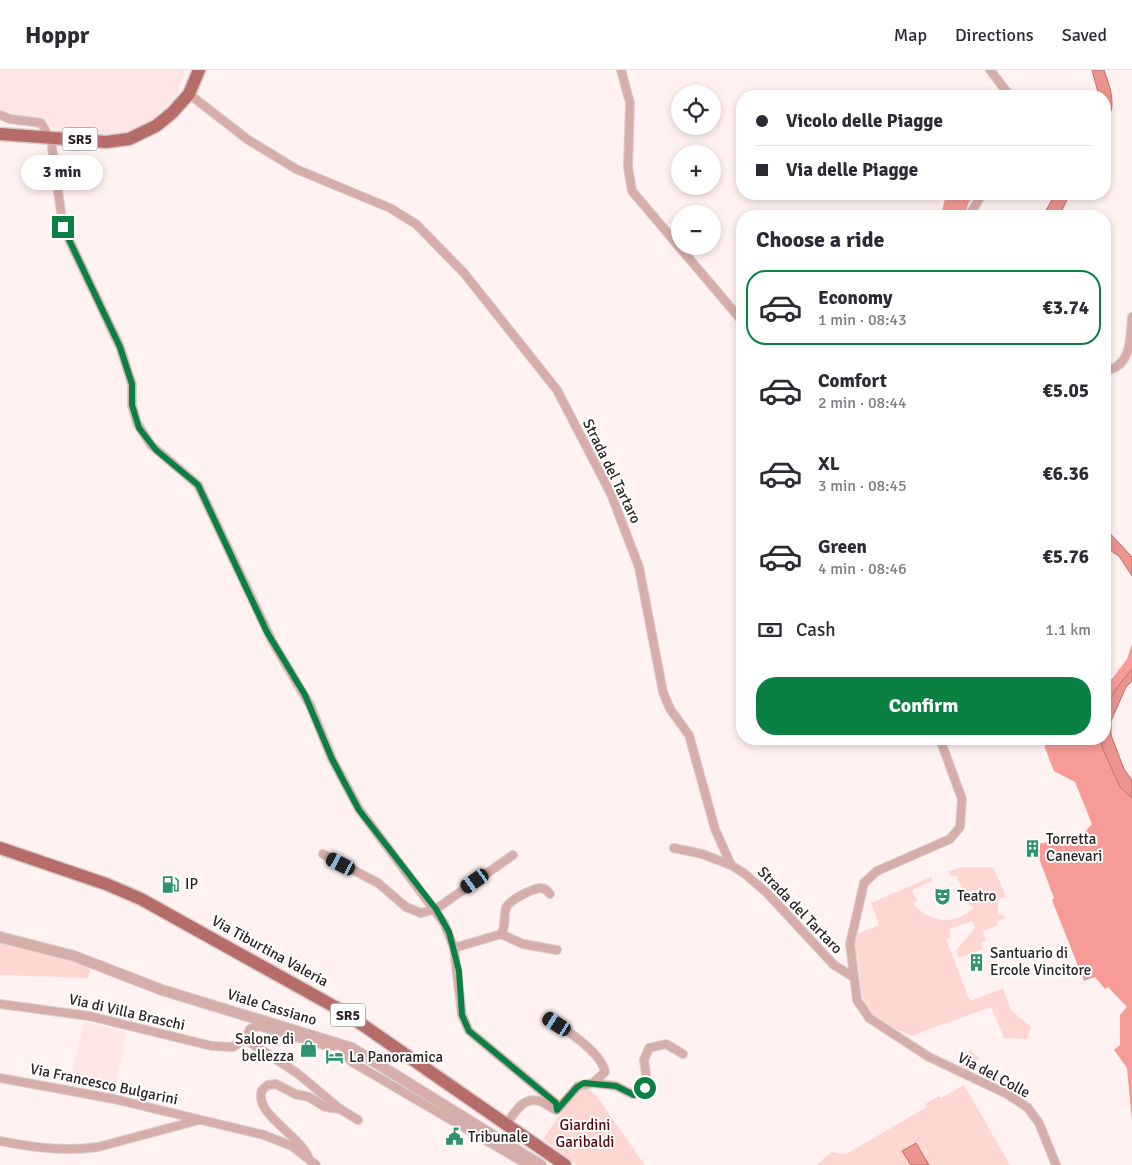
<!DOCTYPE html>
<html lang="en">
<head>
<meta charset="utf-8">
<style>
  body { margin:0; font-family:Signika,sans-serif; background:#f7f7f7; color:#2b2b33; height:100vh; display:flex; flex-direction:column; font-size:19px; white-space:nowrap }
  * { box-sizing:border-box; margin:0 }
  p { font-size:16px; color:#7c7c81 }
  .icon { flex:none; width:28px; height:28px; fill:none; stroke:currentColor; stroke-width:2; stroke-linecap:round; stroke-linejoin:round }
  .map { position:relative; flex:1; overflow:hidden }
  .drawer { position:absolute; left:736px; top:140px; width:375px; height:535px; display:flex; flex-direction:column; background:#fff; border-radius:20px; box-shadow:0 2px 8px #0003 }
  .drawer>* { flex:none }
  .banner { position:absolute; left:736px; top:20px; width:375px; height:110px; border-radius:20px; box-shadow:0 2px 8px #0003; display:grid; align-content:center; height:110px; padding:0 20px; background:#fff }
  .buttons { position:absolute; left:671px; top:15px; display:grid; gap:10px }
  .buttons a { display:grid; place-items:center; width:50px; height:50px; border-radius:50%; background:#fff; box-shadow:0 2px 8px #0003; font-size:25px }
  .end { position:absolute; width:22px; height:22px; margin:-11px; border:6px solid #0b8043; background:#fff; box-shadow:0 0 0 2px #fff }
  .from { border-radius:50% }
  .bubble { position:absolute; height:35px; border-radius:18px; background:#fff; box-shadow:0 2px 8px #0003; font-size:16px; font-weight:700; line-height:35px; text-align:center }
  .car { position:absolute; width:15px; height:30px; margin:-15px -8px; border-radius:6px; box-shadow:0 0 4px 1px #0007; background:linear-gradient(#222 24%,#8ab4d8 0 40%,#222 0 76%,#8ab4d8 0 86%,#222 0) }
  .banner b { display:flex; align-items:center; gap:18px; height:48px; font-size:19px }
  .banner b+b { border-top:1px solid #e1e1e2 }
  .banner i { width:12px; height:12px; background:#2b2b33 }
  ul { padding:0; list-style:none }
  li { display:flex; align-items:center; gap:15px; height:75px; margin:0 10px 8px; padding:0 10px; border:2px solid transparent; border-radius:20px }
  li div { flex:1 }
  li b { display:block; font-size:19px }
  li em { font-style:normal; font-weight:700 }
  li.selected { border-color:#0b8043 }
  li>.icon { width:45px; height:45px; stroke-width:1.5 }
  h2 { padding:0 20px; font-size:22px; line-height:60px }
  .pay { display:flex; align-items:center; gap:12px; height:55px; padding:0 20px; font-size:19px }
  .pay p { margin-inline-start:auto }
  .button { display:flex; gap:10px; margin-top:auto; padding:10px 20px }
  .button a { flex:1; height:58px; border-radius:20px; background:#0b8043; color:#fff; font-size:20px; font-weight:700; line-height:58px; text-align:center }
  header { display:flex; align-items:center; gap:30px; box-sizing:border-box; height:70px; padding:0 25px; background:#fff; border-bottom:1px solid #e1e1e2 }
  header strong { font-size:24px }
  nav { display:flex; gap:28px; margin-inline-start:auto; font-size:18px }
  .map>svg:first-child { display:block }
  .built { fill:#fee6e4 }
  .green { fill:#fed7d3 }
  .forest { fill:#f69b95 }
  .water { fill:#ee948e; stroke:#b4726e }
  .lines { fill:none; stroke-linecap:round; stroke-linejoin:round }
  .minor-casing { stroke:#d9cdcc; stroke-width:10 }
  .tertiary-casing { stroke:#d9cdcc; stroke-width:12 }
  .primary-casing { stroke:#d9cdcc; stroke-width:15 }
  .minor { stroke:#d6ada9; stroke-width:8 }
  .tertiary { stroke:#d6ada9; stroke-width:10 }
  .primary { stroke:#b66d69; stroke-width:12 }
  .route { stroke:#0b8043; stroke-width:6 }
  .labels { text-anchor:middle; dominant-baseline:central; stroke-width:4; stroke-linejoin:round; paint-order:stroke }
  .shield { fill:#fff; stroke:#6b6564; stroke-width:1 }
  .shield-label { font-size:14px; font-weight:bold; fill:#2b2322 }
  .street-label { font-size:15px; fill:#2b2322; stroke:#fff }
  .poi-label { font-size:15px; fill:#2b2322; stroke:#fff; text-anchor:start }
  .park-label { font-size:15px; fill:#55030b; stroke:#fff }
</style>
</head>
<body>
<header>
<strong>Hoppr</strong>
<nav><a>Map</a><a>Directions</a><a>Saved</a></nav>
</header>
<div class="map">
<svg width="1132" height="1095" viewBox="0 0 1132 1095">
  <rect width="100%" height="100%" fill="#fff2f1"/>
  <g class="built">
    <path d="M0,0H185L177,26L146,56L120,64H94L56,62L44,51L0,43Z"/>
    <path d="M84,952L126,962L123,984L113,1024L69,1013Z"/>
  </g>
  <g class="green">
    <path d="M964,797H993L1006,826L998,830V843L1006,848L996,851L998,855L983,861L986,871L981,873L983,879L959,888L956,880L975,858L972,851L949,859L951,867L946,869L970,931L1003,918L1011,940L1031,957L1027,969L1004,968L991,937L911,966C881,951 863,949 860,911C859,903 858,895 858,887L855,888L854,872L857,864L879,855L871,833L931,807L933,811L912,820L917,831L913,833C928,853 956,857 974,837L967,834L973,823L962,819L956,805L951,807L948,801Z"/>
    <path d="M0,871L91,896L88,908L0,905Z"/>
    <path d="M970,980L979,988L966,1002L958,994Z"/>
    <path d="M964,1015L1010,1095H816L832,1082L846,1084L927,1037L925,1034L939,1026L941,1028Z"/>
    <path d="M587,1017L595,1024L645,1095H577L543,1069L578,1019Z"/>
  </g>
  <g class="forest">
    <path d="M946,124H976L969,132L964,146H941Z"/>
    <path d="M1132,574V599L1119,615L1105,636V609H1112L1127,589Z"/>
    <path d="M1045,669H1101L1102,677L1120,717L1132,728V1051L1127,998L1114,980L1120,975V945L1127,937L1108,917L1105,919L1095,907L1084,911L1052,830L1054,828L1034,775L1083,764L1092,754L1075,712L1054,701L1045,678Z"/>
  </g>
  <g class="water">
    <path d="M1092,0H1104C1110,17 1118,37 1105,53V26H1099Z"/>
    <path d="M1055,124H1070L1059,146H1043Z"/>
    <path d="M1105,458L1132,487V506L1119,486L1105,477Z"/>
    <path d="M1132,599V611L1126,617L1111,651V665L1124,699L1132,710V728L1120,717L1102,677L1101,669H1105V636L1119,615Z"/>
    <path d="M916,1073L929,1095H911L902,1081Z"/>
  </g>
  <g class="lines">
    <defs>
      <g id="minor">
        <path d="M621,0L630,33L628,97L632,121L742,251"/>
        <path d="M990,0L1010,26"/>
        <path d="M189,24L247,69L296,99L390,138L416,154L464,203L557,320L611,424L639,497L663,622L670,639L689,665L715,759L731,795L745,804L767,823L834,895L852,906"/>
        <path d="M0,45L10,49L41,53L49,66"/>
        <path d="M52,77L63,157L120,277L132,314V335L137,353L151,375L198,415L272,571L310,635L332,689L359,739L444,853L454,878L462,945L469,961L557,1034L556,1040C551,1038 547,1034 542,1032C524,1025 515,1041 507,1054"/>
        <path d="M969,146L982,124"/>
        <path d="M1105,301C1132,296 1130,269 1132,247"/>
        <path d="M940,669L962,729L960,757L950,769L877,801L864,813L850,874L857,930L869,948L929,987L1007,1024L1028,1038L1039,1053L1056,1095"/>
        <path d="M674,778L702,784L731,795"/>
        <path d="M323,784L378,813L406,837L421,843L436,839L513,785"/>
        <path d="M501,864C507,855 503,847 506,838C509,830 532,819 540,818C545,818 547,820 550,824"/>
        <path d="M501,864L523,874L557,880"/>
        <path d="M454,878L501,864"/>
        <path d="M0,934L89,946L212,976L233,977L245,969"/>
        <path d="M548,948C564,958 602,983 605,1002L593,1013L578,1016L557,1040"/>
        <path d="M345,975L346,986L352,992L528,1095"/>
        <path d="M0,1008L114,1029L264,1065L292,1076L316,1095"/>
        <path d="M593,1013L616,1016L632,1024H638L647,1013L644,990L649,978L666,974L683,984"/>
        <path d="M340,1039L358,1050"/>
        <path d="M0,1071C33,1078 65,1082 98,1077L199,1050"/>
        <path d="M309,1089C300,1064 253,1044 262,1020L268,1015L276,1014L295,1024L309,1027L325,1037L340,1039L297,1003L245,969L250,959L258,956L327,976H334L338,973"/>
      </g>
      <path id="tertiary" d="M0,867L74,886L162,920L352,978L541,1095"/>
      <g id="primary">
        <path d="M0,64L106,72L129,69L156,56L172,43L189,24L199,0"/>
        <path d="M0,778L106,814L141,829L344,942L565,1095"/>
      </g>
    </defs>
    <use href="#minor" class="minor-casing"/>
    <use href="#tertiary" class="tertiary-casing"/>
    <use href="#primary" class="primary-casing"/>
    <use href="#minor" class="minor"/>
    <use href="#tertiary" class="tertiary"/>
    <use href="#primary" class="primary"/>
  </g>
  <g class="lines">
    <path class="route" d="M63,157L120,277L132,314V335L139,358L156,380L198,415L267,562L305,625L332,689L359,740L436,839L449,862L459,901L462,945L469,961L556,1033L557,1040L577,1017L584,1013L616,1016L634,1025L645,1018"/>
  </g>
  <defs>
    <symbol id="building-bare" viewBox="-9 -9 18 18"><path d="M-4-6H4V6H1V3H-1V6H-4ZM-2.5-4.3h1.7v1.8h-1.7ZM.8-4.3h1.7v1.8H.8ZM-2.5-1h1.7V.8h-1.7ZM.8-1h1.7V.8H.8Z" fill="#2e936e" stroke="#fff" stroke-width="2.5" paint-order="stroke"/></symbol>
    <symbol id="fuel-bare" viewBox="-9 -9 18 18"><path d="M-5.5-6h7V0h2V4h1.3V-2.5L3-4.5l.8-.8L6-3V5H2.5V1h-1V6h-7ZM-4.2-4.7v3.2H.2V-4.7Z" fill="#2e936e" stroke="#fff" stroke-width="2.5" paint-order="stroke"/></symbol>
    <symbol id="theatre-bare" viewBox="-9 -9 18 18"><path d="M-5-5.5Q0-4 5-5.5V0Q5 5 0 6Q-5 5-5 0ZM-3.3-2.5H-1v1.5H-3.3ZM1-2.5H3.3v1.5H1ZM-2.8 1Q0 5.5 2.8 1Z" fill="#2e936e" stroke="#fff" stroke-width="2.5" paint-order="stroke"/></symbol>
    <symbol id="shop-bare" viewBox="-9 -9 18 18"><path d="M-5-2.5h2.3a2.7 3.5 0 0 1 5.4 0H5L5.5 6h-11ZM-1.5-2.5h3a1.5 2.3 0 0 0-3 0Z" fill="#2e936e" stroke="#fff" stroke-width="2.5" paint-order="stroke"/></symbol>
    <symbol id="hotel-bare" viewBox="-9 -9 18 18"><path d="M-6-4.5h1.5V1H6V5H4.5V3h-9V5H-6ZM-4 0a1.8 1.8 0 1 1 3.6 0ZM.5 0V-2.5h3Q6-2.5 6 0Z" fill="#2e936e" stroke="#fff" stroke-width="2.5" paint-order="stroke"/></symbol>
    <symbol id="civic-bare" viewBox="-9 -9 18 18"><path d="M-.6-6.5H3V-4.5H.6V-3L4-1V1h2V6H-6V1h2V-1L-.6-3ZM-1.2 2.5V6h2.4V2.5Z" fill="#2e936e" stroke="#fff" stroke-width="2.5" paint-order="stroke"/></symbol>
  </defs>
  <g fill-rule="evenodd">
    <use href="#building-bare" x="1020" y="766" width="25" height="25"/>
    <use href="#fuel-bare" x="158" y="802" width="25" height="25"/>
    <use href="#theatre-bare" x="930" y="814" width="25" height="25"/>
    <use href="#building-bare" x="964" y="880" width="25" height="25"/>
    <use href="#shop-bare" x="296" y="966" width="25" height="25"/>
    <use href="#hotel-bare" x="322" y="974" width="25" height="25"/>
    <use href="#civic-bare" x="442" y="1054" width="25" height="25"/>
  </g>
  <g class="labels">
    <g class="shield">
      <rect x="62.5" y="57.5" width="35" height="23" rx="4"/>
      <rect x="330.5" y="933.5" width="35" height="23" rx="4"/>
    </g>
    <g class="shield-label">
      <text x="80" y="69">SR5</text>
      <text x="348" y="945">SR5</text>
    </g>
    <g class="street-label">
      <text transform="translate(612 401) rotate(64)">Strada del Tartaro</text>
      <text transform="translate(800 840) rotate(46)">Strada del Tartaro</text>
      <text transform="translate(270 881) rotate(29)">Via Tiburtina Valeria</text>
      <text transform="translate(272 937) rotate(17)">Viale Cassiano</text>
      <text transform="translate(127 942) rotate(13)">Via di Villa Braschi</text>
      <text transform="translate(994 1005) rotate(28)">Via del Colle</text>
      <text transform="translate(104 1014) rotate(12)">Via Francesco Bulgarini</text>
    </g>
    <g class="poi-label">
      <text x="1046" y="769">Torretta<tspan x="1046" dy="17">Canevari</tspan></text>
      <text x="185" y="814">IP</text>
      <text x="957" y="826">Teatro</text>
      <text x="990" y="883">Santuario di<tspan x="990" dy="17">Ercole Vincitore</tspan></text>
      <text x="294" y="969" text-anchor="end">Salone di<tspan x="294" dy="17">bellezza</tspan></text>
      <text x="349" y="987">La Panoramica</text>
      <text x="468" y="1067">Tribunale</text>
    </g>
    <g class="park-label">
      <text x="585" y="1055">Giardini<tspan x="585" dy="17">Garibaldi</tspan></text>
    </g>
  </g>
</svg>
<div class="buttons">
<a><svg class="icon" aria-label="locate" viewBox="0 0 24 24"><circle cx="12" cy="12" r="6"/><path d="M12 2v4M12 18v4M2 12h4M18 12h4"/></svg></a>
<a>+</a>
<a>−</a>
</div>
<i class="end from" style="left:645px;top:1018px"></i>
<i class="end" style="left:63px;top:157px"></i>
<div class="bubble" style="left:21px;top:85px;width:82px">3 min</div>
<i class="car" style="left:341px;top:794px;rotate:297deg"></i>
<i class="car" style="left:475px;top:811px;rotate:235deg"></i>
<i class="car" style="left:557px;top:954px;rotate:303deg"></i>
<div class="banner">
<b><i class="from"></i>Vicolo delle Piagge</b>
<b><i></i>Via delle Piagge</b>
</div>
<section class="drawer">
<h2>Choose a ride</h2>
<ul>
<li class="selected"><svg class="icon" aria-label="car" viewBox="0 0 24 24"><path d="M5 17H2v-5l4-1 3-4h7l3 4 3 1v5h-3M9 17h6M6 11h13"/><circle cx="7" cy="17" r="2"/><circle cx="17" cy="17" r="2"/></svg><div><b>Economy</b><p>1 min · 08:43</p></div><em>€3.74</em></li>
<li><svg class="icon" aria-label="car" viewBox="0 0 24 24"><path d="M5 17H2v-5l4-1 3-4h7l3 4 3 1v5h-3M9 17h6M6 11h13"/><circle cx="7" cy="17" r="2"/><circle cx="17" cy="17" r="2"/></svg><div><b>Comfort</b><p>2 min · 08:44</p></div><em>€5.05</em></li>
<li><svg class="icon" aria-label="car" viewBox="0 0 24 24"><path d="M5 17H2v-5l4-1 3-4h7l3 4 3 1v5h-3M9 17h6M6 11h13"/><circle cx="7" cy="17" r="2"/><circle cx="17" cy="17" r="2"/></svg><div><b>XL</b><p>3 min · 08:45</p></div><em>€6.36</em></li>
<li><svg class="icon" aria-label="car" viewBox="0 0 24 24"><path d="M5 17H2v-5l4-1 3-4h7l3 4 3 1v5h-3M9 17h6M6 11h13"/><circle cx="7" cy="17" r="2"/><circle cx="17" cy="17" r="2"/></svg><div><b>Green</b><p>4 min · 08:46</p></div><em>€5.76</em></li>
</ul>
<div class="pay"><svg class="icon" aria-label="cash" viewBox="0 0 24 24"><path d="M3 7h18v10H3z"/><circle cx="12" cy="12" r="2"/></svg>Cash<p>1.1 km</p></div>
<div class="button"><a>Confirm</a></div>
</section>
</div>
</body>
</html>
